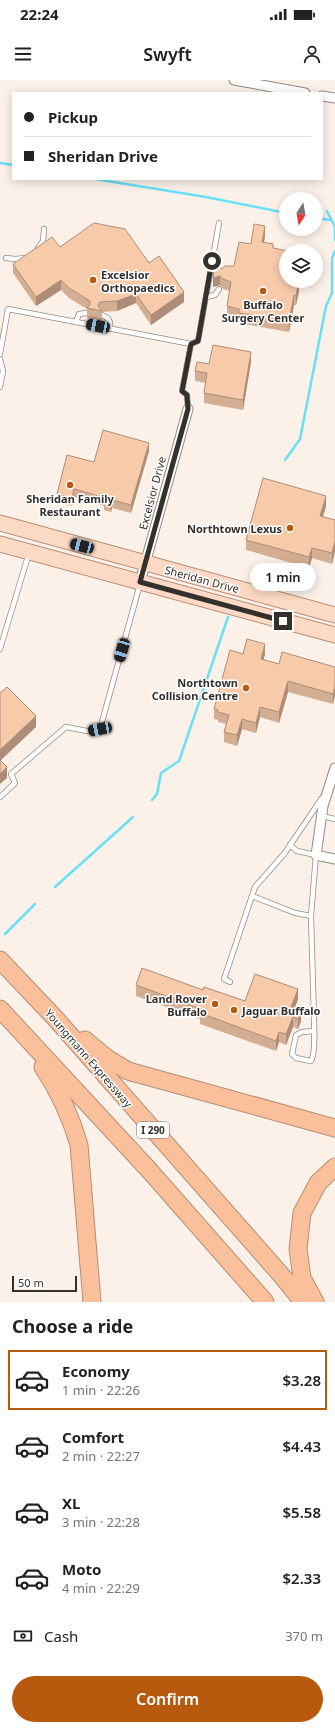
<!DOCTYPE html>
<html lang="en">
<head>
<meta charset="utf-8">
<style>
  body { margin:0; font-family:"Noto Sans",sans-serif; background:#f6f6f6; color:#222; height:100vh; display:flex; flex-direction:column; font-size:15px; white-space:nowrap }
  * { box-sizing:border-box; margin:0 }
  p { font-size:13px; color:#767676 }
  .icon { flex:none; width:22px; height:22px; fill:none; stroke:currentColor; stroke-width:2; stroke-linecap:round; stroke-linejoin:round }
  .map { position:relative; height:1222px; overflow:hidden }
  .panel { display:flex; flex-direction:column; background:#fff; flex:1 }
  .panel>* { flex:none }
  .guide { position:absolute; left:12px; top:12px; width:311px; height:88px; border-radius:0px; box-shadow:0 2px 10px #0003; display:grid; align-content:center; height:88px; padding:0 12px; background:#fff }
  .needle { width:26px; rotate:191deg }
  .buttons { position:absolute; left:279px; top:112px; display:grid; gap:8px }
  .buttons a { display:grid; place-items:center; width:44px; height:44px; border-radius:50%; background:#fff; box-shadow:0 2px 10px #0003; font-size:20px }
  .scale { position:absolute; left:12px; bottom:10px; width:65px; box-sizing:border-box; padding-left:4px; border:2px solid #34302c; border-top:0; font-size:11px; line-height:14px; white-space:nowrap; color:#34302c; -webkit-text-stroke:3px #fff; paint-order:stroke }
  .end { position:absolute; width:18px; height:18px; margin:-9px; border:5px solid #34302c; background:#fff; box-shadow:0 0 0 2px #fff }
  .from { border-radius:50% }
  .bubble { position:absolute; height:28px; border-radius:14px; background:#fff; box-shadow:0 2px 10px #0003; font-size:13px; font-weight:600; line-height:28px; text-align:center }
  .car { position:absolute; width:12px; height:24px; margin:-12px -6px; border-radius:5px; box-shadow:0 0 3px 1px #0007; background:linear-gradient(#222 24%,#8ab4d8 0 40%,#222 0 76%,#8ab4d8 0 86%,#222 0) }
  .guide b { display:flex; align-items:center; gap:14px; height:38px; font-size:15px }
  .guide b+b { border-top:1px solid #e0e0e0 }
  .guide i { width:10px; height:10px; background:#222 }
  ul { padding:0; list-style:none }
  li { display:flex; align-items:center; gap:12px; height:60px; margin:0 8px 6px; padding:0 4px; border:2px solid transparent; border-radius:0px }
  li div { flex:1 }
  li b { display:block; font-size:15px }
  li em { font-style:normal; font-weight:600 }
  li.selected { border-color:#b85a0e }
  li>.icon { width:36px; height:36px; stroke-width:1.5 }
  h2 { padding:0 12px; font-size:18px; line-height:48px }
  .pay { display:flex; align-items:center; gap:10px; height:44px; padding:0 12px; font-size:15px }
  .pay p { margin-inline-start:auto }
  .action { display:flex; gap:8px; margin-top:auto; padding:8px 12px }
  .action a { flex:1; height:46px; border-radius:24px; background:#b85a0e; color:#fff; font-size:16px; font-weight:600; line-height:46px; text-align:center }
  .status { display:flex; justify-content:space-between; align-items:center; height:28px; padding:0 20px; background:#fff; direction:ltr }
  .status svg { height:11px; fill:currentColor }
  header { display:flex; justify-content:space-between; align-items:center; height:52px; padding:0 12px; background:#fff; font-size:18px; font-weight:600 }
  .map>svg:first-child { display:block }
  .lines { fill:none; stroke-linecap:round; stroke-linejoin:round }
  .stream { stroke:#69e0f7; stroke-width:2.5 }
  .service-casing { stroke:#948b83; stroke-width:6 }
  .minor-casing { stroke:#948b83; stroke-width:11 }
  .primary-casing { stroke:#b58e75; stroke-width:17 }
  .motorway-casing { stroke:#b58e75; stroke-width:19 }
  .service { stroke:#fff; stroke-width:4.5 }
  .minor { stroke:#fff; stroke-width:9 }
  .primary { stroke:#fcd9c4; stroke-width:15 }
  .motorway { stroke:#fac09c; stroke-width:17 }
  .wall { fill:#d4ae92 }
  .shaded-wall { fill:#ad8d77 }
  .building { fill:#f7caaa; stroke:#ad8d77 }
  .route { stroke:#34302c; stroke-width:5 }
  .poi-dot { fill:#b85a0e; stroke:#fff; stroke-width:1.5 }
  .labels { text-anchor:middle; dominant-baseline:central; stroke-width:3; stroke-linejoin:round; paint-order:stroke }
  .shield { fill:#fff; stroke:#716e6b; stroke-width:1 }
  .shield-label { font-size:10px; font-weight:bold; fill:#34302c }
  .poi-label { font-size:11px; font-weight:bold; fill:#34302c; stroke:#fff; text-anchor:end }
  .street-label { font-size:11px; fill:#34302c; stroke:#fff }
</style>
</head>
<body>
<div class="status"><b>22:24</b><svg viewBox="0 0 49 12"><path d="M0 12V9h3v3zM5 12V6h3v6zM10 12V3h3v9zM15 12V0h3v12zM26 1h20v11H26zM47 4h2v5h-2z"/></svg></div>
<header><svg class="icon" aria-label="menu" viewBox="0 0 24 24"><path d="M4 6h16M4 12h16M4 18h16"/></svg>Swyft<svg class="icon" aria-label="person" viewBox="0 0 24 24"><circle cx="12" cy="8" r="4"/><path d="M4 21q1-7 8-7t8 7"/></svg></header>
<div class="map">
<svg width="335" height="1222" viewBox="0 0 335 1222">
  <rect width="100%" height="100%" fill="#fcf1e9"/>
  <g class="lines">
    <g class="stream">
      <path d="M0,83L13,85"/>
      <path d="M95,99L206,117L286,133"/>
      <path d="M327,131L335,147V160"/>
      <path d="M316,138L331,140"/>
      <path d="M285,380L300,359L326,226L332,213V178L335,171"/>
      <path d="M152,720L157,714L161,693L179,681L228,537"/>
      <path d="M55,807L133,737"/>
      <path d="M5,854L35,824"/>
    </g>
    <defs>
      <g id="service">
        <path d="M38,168L43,161L44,149"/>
        <path d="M6,178L15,179L26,178"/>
        <path d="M206,217L215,215L219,209"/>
        <path d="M102,235C109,238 111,241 110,249"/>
        <path d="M76,242L79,234L87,233"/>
        <path d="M0,274L8,229L191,264"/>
        <path d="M0,279L3,291L0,307"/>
        <path d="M188,329L187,315L182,311L191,264L198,261L219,143"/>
        <path d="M0,569L29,473"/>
        <path d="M0,717L15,703L11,694L66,647L87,651L100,649L140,504"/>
        <path d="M322,736L335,739"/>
        <path d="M290,765L297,771L316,775L311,836L314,939C314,949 316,973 311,981L296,978L292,974L296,955L302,952L314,951"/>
        <path d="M252,816L295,833L311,836"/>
        <path d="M230,902L224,899L255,807L284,774L322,718"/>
      </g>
      <g id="minor">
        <path d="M234,0L305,13"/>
        <path d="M322,16L335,18"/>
        <path d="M140,502L188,329"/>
        <path d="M335,688L323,726L316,775L335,779"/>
      </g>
      <g id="primary">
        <path d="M0,443L335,535"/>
        <path d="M0,464L335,555"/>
      </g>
      <g id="motorway">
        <path d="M0,880L55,938L282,1196L303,1222"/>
        <path d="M0,929L149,1090L265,1222"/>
        <path d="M85,960L108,979L128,991L335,1048"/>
        <path d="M43,987C59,1011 71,1037 79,1065L92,1222"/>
        <path d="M315,1222L302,1198L298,1169L302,1133L318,1103L335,1087"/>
      </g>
    </defs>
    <use href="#service" class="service-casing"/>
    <use href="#minor" class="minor-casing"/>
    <use href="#primary" class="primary-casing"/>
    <use href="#motorway" class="motorway-casing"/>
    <use href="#service" class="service"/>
    <use href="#minor" class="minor"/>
    <use href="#primary" class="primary"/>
    <use href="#motorway" class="motorway"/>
  </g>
  <g class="wall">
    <path d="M265,156L264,163L273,168L299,211L296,225H294L289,252L239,243V238L227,236V226L230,211L223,209L220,205L213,207L222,189L234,186L251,164Z"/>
    <path d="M60,167L149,183L184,222L151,245L136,223L117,231L102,232V241L87,238V229L69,218L61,210L36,226L13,193V184Z"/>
    <path d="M251,282L243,330L204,323V313L206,303L195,301V291Z"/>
    <path d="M149,371L131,433L112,428L111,432L104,430V426L74,417L72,426L57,422V414L94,382Z"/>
    <path d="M326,426L323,437L335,440V471L332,484L312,478L309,488L246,470V460Z"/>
    <path d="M243,574H265L263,580L279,584L335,587L333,624L288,612L279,643L260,637L256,653L242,649L237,666L224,662V652L226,644L218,642V640L214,639V629Z"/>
    <path d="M136,905L203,910L245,921L298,919L295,928L301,941L298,949L293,947L286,965L279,962L276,971L200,944V939L136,916Z"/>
  </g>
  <g class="shaded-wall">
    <path d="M265,146V156L262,172V162Z"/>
    <path d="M220,196V205L213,207V198Z"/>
    <path d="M61,200V210L36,226V217Z"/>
    <path d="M299,201V211L296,225V216Z"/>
    <path d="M184,212V222L151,245V235Z"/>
    <path d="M136,214V223L117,231V221Z"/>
    <path d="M294,215V225L289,252V242Z"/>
    <path d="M251,272V282L243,330V320Z"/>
    <path d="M149,363V371L131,433V425Z"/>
    <path d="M74,409V417L72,426V418Z"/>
    <path d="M326,416V426L320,446V436Z"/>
    <path d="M112,420V428L111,432V424Z"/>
    <path d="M335,461V471L332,484V473Z"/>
    <path d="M312,468V478L309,488V477Z"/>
    <path d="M265,564V574L261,589V579Z"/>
    <path d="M288,601V612L279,643V632Z"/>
    <path d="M335,606V616L333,624V614Z"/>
    <path d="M260,627V637L256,653V643Z"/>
    <path d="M36,636V647L0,681V670Z"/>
    <path d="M242,639V649L237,666V655Z"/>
    <path d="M7,687V698L0,704V694Z"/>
    <path d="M298,909V919L291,937V927Z"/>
    <path d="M301,930V941L298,949V939Z"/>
    <path d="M293,937V947L286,965V954Z"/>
    <path d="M279,952V962L276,971V961Z"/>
  </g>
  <g class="building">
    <path d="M94,143L125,149L149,183L159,176L184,212L151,235L136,214L117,221L100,222L98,226L102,231L87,228L90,225V221L69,208L61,200L36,217L13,184L52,157L60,167Z"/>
    <path d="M254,144L265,146L262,162L273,164V168L288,171H286V201H299L296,216L294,215L289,242L239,233V229L227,226L231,202L223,199L220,196L213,198L215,185L222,189L225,186H234L239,162L251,164Z"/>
    <path d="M213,265L251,272L243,320L204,313L207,293L195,291L197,282L209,284Z"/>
    <path d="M103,350L149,363L131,425L112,420L111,424L104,422L106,418L74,409L72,418L57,414L67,375L94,382Z"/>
    <path d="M263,398L326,416L320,436L335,440V461L332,473L312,468L309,477L246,460Z"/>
    <path d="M247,559L265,564L261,579L279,584L282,572L335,587V606L333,614L288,601L279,632L260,627L256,643L242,639L237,655L224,652L229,635L218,632V630L214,629L230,570L243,574Z"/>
    <path d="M7,607L36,636L0,670V613Z"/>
    <path d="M0,680L7,687L0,694Z"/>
    <path d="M142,888L203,910L204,907L245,921L255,894L298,909L291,927L301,930L298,939L293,937L286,954L279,952L276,961L200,933L201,929L136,905Z"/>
  </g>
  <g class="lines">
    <path class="route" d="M212,181L198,261L191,264L182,311L187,315L188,329L140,502L283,541"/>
  </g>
  <g class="poi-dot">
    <circle cx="93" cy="200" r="4"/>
    <circle cx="263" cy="211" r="4"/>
    <circle cx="70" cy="405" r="4"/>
    <circle cx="290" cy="448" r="4"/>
    <circle cx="246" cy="608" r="4"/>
    <circle cx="215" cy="924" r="4"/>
    <circle cx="234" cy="930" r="4"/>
  </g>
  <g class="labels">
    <rect class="shield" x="137" y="1042" width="32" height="16" rx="3"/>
    <g class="shield-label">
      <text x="153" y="1050">I 290</text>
    </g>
    <g class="poi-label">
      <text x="101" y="194" text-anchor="start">Excelsior<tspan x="101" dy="13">Orthopaedics</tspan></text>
      <text x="263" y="224" text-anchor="middle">Buffalo<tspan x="263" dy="13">Surgery Center</tspan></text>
      <text x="70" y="418" text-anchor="middle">Sheridan Family<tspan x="70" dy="13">Restaurant</tspan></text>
      <text x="282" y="448">Northtown Lexus</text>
      <text x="238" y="602">Northtown<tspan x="238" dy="13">Collision Centre</tspan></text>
      <text x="207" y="918">Land Rover<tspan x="207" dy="13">Buffalo</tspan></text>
      <text x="242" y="930" text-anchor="start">Jaguar Buffalo</text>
    </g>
    <g class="street-label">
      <text transform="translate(152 413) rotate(-75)">Excelsior Drive</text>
      <text transform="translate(202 499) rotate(15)">Sheridan Drive</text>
      <text transform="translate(89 978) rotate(49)">Youngmann Expressway</text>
    </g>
  </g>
</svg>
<div class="buttons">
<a><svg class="needle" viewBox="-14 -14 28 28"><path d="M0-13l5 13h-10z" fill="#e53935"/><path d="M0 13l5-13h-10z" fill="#767676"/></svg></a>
<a><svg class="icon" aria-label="layers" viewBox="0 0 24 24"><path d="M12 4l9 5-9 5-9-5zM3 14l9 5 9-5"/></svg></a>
</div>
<div class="scale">50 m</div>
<i class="end from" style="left:212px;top:181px"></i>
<i class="end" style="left:283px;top:541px"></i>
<div class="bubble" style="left:250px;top:483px;width:66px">1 min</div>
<i class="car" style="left:98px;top:246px;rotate:281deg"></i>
<i class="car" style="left:82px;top:466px;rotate:285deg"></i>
<i class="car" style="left:122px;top:570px;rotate:196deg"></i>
<i class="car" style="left:100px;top:649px;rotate:259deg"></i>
<div class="guide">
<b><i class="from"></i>Pickup</b>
<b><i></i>Sheridan Drive</b>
</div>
</div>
<section class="panel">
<h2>Choose a ride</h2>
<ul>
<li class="selected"><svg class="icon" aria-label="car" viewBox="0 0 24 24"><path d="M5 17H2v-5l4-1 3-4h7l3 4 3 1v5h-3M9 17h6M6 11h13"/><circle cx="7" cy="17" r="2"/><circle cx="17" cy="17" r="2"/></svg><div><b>Economy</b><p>1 min · 22:26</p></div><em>$3.28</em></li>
<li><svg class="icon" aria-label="car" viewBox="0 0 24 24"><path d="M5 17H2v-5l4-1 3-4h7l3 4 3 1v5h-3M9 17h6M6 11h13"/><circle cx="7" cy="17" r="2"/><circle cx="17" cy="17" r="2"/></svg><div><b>Comfort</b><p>2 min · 22:27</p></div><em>$4.43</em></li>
<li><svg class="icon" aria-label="car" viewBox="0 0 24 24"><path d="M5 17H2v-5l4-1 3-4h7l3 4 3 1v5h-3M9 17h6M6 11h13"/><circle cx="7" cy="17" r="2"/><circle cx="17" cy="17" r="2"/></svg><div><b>XL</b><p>3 min · 22:28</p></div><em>$5.58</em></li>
<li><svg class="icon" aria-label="car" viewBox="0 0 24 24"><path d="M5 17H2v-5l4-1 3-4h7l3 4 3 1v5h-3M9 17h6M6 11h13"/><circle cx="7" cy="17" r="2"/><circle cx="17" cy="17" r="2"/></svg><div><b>Moto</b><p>4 min · 22:29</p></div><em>$2.33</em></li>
</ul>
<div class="pay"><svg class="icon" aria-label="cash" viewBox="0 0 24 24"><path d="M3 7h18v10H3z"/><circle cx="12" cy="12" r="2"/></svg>Cash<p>370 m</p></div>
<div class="action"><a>Confirm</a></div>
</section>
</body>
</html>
